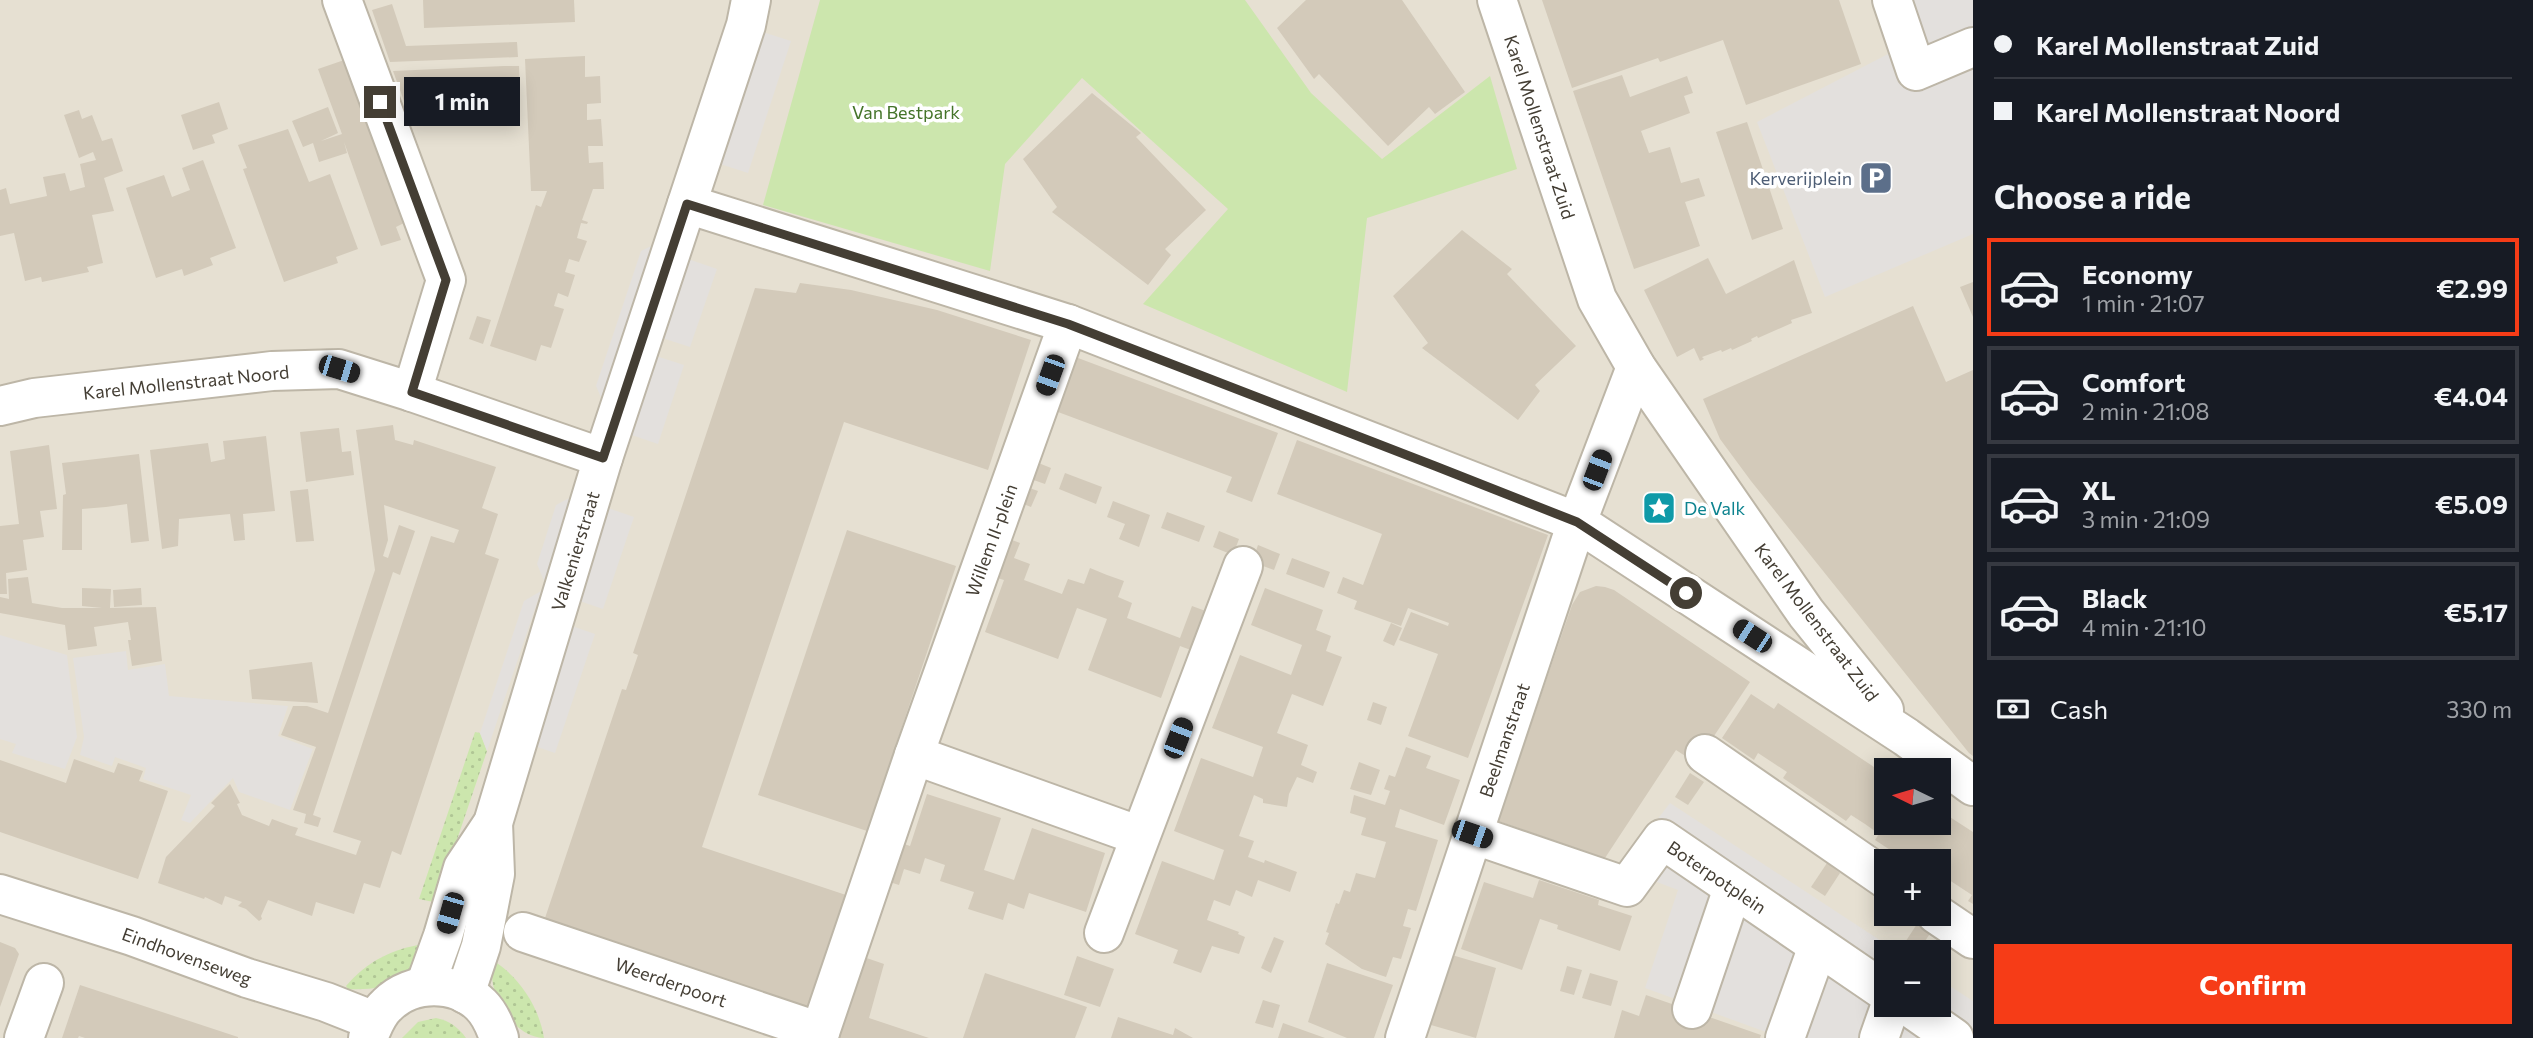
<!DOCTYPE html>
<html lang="en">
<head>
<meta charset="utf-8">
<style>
  body { margin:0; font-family:Commissioner,sans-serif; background:#20242c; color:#f1f3f6; height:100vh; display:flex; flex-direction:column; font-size:26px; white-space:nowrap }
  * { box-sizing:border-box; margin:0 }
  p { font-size:23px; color:#9ea1a6 }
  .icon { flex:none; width:38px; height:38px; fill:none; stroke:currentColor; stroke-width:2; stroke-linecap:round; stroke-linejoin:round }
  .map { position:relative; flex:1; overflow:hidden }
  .drawer { display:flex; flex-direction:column; background:#171b24; width:560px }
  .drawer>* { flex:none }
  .guide { display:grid; align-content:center; height:154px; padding:0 21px; background:#171b24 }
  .needle { width:46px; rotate:275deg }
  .buttons { position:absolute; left:1874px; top:758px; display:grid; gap:14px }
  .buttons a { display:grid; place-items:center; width:77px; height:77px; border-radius:0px; background:#171b24; box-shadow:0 4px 18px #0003; font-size:35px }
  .end { position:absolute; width:32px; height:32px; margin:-16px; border:9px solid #443e34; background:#fff; box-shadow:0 0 0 4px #fff }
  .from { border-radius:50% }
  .bubble { position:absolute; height:49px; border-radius:0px; background:#171b24; box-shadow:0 4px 18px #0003; font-size:23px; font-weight:700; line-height:49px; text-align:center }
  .car { position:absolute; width:21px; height:42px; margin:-21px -10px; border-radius:9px; box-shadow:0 0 5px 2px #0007; background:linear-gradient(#222 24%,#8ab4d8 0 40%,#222 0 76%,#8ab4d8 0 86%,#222 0) }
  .guide b { display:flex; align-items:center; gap:24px; height:66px; font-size:26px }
  .guide b+b { border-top:2px solid #363941 }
  .guide i { width:18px; height:18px; background:#f1f3f6 }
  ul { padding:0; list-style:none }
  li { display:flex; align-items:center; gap:21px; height:98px; margin:0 14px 10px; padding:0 7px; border:4px solid #363941; border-radius:0px }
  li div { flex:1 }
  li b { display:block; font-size:26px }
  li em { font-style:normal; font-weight:700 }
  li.active { border-color:#f63c17 }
  li>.icon { width:63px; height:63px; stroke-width:1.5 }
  h2 { padding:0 21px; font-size:32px; line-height:84px }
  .pay { display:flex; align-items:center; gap:18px; height:77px; padding:0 21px; font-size:26px }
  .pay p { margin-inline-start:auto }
  .action { display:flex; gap:14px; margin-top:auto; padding:14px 21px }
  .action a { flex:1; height:80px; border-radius:0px; background:#f63c17; color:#fff; font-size:28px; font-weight:700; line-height:80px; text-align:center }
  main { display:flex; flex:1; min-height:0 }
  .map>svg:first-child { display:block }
  .residential { fill:#e6e0d2; fill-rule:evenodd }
  .grass { fill:url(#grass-dots) }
  .green { fill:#cce6ad }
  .parking { fill:#e3e0dd }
  .building { fill:#d3caba }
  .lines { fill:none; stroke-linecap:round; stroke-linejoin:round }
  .minor-casing { stroke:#bdb6a7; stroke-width:42 }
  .minor { stroke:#fff; stroke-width:38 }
  .route { stroke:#443e34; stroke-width:9 }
  .labels { text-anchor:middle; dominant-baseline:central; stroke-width:7; stroke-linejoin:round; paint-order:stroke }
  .park-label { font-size:18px; fill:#447429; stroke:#fff }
  .street-label { font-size:18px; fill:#443e34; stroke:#fff }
  .service-label { font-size:18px; fill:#4e5e75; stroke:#fff; text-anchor:end }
  .culture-label { font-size:18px; fill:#0d838f; stroke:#fff; text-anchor:start }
</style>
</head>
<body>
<main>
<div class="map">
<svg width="1973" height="1038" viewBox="0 0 1973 1038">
  <defs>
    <pattern id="grass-dots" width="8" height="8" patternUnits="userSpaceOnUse" patternTransform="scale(1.75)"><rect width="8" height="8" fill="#cce6ad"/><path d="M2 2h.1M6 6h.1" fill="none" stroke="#b0c695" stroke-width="1.8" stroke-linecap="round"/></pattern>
  </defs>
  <rect width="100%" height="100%" fill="#f2eee4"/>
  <path class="residential" d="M0,0H1973V1038H0ZM1886,770H1939V822H1886ZM1886,861H1939V914H1886ZM1886,952H1939V1004H1886Z"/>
  <g class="grass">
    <path d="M475,732L480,733L487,751L443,881L438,903L419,899Z"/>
    <path d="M425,944C407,980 389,991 348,989L346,986C367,961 394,948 425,944Z"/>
    <path d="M494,961C520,978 539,1007 544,1038C512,1038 484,989 494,961Z"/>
    <path d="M436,1018C450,1021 458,1027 466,1038H402L418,1022Z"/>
  </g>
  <path class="green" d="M820,0H1245L1311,93L1382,159L1490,76L1517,169L1367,218L1347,392L1143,304L1228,209L1082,78L1005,164L990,271L763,205Z"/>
  <g class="parking">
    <path d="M1871,0H1973V234L1825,297L1757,122L1888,54Z"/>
    <path d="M760,31L791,41L748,173L717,163Z"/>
    <path d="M657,243L603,402L596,386L641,251Z"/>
    <path d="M685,258L717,269L690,347L659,337Z"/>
    <path d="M653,355L684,365L658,444L626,433Z"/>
    <path d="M573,496L544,581L537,564L556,505Z"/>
    <path d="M602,506L634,517L603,609L571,598Z"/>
    <path d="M541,591L487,751L480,733L524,601Z"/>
    <path d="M563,623L595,634L555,753L523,742Z"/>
    <path d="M0,635L67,655L77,737L65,769L12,753L16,744L0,739Z"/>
    <path d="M126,651L128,670L165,664L169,696L288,706L278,736L313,749L290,810L239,792L233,778L190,823L181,820L191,795L143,779L146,768L115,757L112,766L80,755L84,737L73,658Z"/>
    <path d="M1670,803L1898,952H1886V1004H1939V979L1973,1001V1038H1764L1766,1032L1645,988L1678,890L1620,868Z"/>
  </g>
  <g class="building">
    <path d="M423,0H574L575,22L424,28Z"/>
    <path d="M1306,0H1402L1465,92L1435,114L1429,107L1388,146L1319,74L1314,79L1277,28Z"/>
    <path d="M1542,0H1839L1861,64L1746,105L1723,40L1660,62L1658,58L1572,88Z"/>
    <path d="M392,4L406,46L517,42L518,57L390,62L372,10Z"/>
    <path d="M585,56V77L600,76L601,103L587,104V120L601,119L603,146H588L589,163L603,162L604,189H593L582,220L588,222L587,224L581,223L577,238L587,241L579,262L569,259L565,272L575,275L568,297L558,293L554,306L564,309L551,348L541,345L536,361L490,346L536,205L541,207L547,191H531L525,59Z"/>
    <path d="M353,57L410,220L396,227L401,240L381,246L344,142L347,153L319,162L313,143L303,147L292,121L328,107L338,133L321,141L342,134L318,69Z"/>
    <path d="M504,66H519L520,91H505L506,97L404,101L393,71Z"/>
    <path d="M1622,75L1630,97L1687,76L1693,93L1684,96L1690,113L1641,131L1649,153L1670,147L1681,183L1699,178L1705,196L1685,202L1700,246L1634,269L1573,91Z"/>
    <path d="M1092,93L1141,133L1136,137L1206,210L1165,249L1171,255L1148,285L1052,212L1057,207L1023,159Z"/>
    <path d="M219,102L228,129L212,135L215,143L193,150L181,115Z"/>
    <path d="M79,110L82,119L92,115L102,141L112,138L123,171L104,178L114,211L92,215L103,263L87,267L89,272L42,282L41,277L25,281L14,233L0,236V190L6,188L10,204L47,196L43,177L65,173L70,191L85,187L80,164L96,160L93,152L79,158L64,115Z"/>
    <path d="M1747,122L1783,229L1752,240L1716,132Z"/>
    <path d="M288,129L309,182L330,174L358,249L336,257L338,263L284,282L243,169L247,168L238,145Z"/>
    <path d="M203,160L236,248L210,258L213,265L184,276L182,269L156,278L126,188L164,175L172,197L190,190L182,168Z"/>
    <path d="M1462,230L1512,269L1507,274L1576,346L1535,385L1540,391L1518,420L1422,348L1428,343L1393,296Z"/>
    <path d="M1708,258L1726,294L1794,260L1812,313L1791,320L1792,323L1758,338L1757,336L1751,339L1752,341L1732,350L1731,348L1722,352L1721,350L1702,357L1704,359L1700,361L1694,348L1677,357L1644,290Z"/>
    <path d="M1973,282V317L1960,287Z"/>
    <path d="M800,283L851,290L937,310L1031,340L988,470L844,422L702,847L846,895L806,1015L542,927L622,689L626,690L638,655L633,653L755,288L796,293Z"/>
    <path d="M1913,306L1946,382L1973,370V756L1969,753L1751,481L1720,439L1703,399Z"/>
    <path d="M477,316L491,320L483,344L469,339Z"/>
    <path d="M1070,355L1278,433L1252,502L1226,492L1232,477L1050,409Z"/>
    <path d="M393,425L395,440L413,445L414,440L496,467L482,508L498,514L485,554L499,559L401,855L392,851L380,888L364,883L354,914L316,902L312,916L268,900L261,916L262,919L259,921L246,909L238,906L242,902L225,896L222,905L205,897L204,899L158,883L166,857L215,806L211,803L230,784L240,803L237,804L242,815L269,826L272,819L291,826L298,828L295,835L356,855L361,841L333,832L431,536L454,543L459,530L384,505L388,540L383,556L388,558L399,525L415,531L400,575L393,572L313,815L321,818L318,827L304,823L306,814L293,810L316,747L281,735L293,706H307L328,713L375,570L356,430Z"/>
    <path d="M339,428L342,452L351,451L354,475L306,482L300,432Z"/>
    <path d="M266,436L275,511L243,514L245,540L234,541L230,514L179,519L178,546L162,549L150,450L208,443L211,462L225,459L223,441Z"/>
    <path d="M1297,440L1548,535L1468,758L1408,736L1438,654L1399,640L1411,612L1448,626L1449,623L1408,608L1401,626L1354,609L1357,601L1337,593L1343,577L1363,585L1382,534L1277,494Z"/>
    <path d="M49,445L57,509L40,511L44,537L23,540L27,570L6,573L7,594H0V526L19,524L10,451Z"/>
    <path d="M139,454L149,541L131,543L127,504L106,507L82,509V550H62L63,495L66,494L62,463Z"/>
    <path d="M1031,460L1051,468L1045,484L1025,477Z"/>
    <path d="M1065,473L1102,487L1096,504L1059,489Z"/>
    <path d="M1021,485L1038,491L1031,507L1016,501Z"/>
    <path d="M308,489L314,541L296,542L290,491Z"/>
    <path d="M1113,501L1150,515L1139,547L1119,539L1125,524L1107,517Z"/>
    <path d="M1167,512L1205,526L1199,542L1161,528Z"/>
    <path d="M847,530L956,566L867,831L758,795Z"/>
    <path d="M1219,531L1239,539L1233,555L1213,547Z"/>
    <path d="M1002,536L1020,543L1014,558L1030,564L1024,580L1062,594L1068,579L1084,584L1090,568L1107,575L1124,581L1118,597L1132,603L1127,618L1180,638L1192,606L1211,613L1196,652L1180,646L1161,698L1088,670L1107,619L1077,608L1058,659L985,632L1004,580L988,575Z"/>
    <path d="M1258,545L1280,554L1274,570L1252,562Z"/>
    <path d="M1292,558L1330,572L1324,588L1286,574Z"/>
    <path d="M28,577L32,603L62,608H102L82,606V588L111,589L110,608L156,607L162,661L132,666L128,640H131L128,622L94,627L97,646L68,650L65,625L0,613V597L9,599L8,579Z"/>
    <path d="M1596,586L1605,587L1614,590L1750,682L1696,763L1676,750L1605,858L1498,821L1572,605L1580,592Z"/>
    <path d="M141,588L142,605L114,607L113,590Z"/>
    <path d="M1265,588L1323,610L1316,630L1331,636L1326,651L1342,657L1323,706L1292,694L1277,733L1308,745L1301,765L1317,772L1313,783L1297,777L1289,794L1287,807L1263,803V799L1254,795L1239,836L1254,841L1248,857L1264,863L1265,860L1297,872L1290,892L1258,880L1252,897L1236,890L1230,906L1214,900L1207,920L1239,932L1238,934L1245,937L1239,954L1212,946L1201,973L1173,963L1178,950L1135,934L1162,861L1214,880L1224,850L1174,831L1201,758L1253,777L1263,747L1212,728L1240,655L1291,675L1302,645L1251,625Z"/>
    <path d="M1391,623L1402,628L1394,646L1383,641Z"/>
    <path d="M312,662L318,703L252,699L249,670Z"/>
    <path d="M1751,694L1774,709L1778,703L1886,775V822H1939V810L1973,832V904L1968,901L1972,895L1943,876L1939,883V861H1907L1875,840L1879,834L1865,824L1851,815L1846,821L1783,778L1787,772L1758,753L1754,760L1722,738Z"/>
    <path d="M1373,702L1387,707L1381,725L1367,720Z"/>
    <path d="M1406,747L1431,756L1426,768L1460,780L1444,825L1400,809L1395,827L1438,840L1416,911L1408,909L1403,926L1411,928L1401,959L1393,957L1386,977L1362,969L1325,944L1329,933L1326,932L1336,903L1339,904L1344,890L1350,892L1356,873L1375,878L1386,842L1361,835L1366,818L1350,813L1354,795L1385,805L1390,791L1384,789L1389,775L1395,777Z"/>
    <path d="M74,759L114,773L118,763L143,771L139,781L168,791L138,879L0,832V760L66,783Z"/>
    <path d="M1359,762L1380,770L1371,795L1350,789Z"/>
    <path d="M1690,773L1704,782L1688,805L1675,797Z"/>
    <path d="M927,794L1001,818L984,870L1014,880L1032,828L1105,853L1086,912L1029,893L1024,909L1008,903L1003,920L968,909L974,892L940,881L945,865L925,858L920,874L904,869L899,885L880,879L893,840L910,846Z"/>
    <path d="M1827,863L1840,873L1825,896L1811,887Z"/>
    <path d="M1539,880L1599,900L1598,905L1632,916L1620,951L1557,929L1558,925L1540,919L1522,970L1461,949L1484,882L1533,898Z"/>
    <path d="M1917,924L1931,932L1918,952H1909L1902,947Z"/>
    <path d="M1274,937L1284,941L1271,973L1261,968Z"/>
    <path d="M0,942L15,948L19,954L0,1007Z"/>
    <path d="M855,954L884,964L869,1018L929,1038H827Z"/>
    <path d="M1452,955L1496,968L1476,1038L1431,1025Z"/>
    <path d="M1077,956L1114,969L1100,1007L1064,995Z"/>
    <path d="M1327,963L1393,985L1374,1038H1347L1308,1022Z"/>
    <path d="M1567,966L1582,970L1574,995L1560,991Z"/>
    <path d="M985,973L1087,1007L1075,1038H963Z"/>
    <path d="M1590,973L1618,981L1611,1006L1582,998Z"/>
    <path d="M80,985L238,1037V1038H85L79,1036L78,1038H62Z"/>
    <path d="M1646,995L1761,1035L1760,1038H1614L1622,1010L1639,1016Z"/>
    <path d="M1263,1000L1280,1005L1273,1028L1255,1023Z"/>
    <path d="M1118,1017L1173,1035L1175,1028L1193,1038H1111Z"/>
    <path d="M1283,1023L1325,1038H1278Z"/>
  </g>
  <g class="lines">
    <defs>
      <g id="minor">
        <path d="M342,0L446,280L412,392"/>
        <path d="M1497,0L1597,299L1636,367L1806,613L1884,710"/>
        <path d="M1892,0L1916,71L1973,47"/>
        <path d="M687,204L1068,324L1577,522L1906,737L1973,786"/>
        <path d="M0,406L34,398L272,371L339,369L412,392L603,458"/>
        <path d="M1705,754L1886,879"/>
        <path d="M914,755L1140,836"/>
        <path d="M1472,834L1627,887L1662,839L1886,992"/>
        <path d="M0,894L132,936L247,978L326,1002L374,1021"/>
        <path d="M1936,914L1973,939"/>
        <path d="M523,932L820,1032"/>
        <path d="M1104,933L1243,566"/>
        <path d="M425,986L443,936L463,868L493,823L603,458L746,25L751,0"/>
        <path d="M465,994L481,946L495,874L493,823"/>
        <path d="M1905,1004L1954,1038"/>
        <path d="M1692,1009L1733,888"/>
        <path d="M24,1038L44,983"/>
        <path d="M368,1038C373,1026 377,1014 387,1005C412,980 456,980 481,1005C490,1014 495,1026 499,1038"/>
        <path d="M818,1038L914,755L1068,324"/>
        <path d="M1405,1038L1577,522L1636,367"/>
        <path d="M1785,1038L1818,946"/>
        <path d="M1879,1038L1891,1004"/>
      </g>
    </defs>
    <use href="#minor" class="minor-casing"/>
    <use href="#minor" class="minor"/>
  </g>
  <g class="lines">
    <path class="route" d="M380,102L446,280L412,392L603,458L687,204L1068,324L1435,466L1577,522L1686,593"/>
  </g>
  <defs>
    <symbol id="parking-square" viewBox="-11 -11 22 22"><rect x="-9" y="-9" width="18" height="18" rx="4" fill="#5c6f8a" stroke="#fff"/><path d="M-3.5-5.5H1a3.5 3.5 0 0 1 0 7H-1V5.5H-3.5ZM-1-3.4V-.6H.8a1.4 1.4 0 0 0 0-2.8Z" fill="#fff"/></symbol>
    <symbol id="sight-square" viewBox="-11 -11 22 22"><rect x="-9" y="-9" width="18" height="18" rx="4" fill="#0f9aa8" stroke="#fff"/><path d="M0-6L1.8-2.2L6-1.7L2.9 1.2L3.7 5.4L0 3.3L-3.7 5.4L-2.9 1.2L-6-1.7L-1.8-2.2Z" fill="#fff"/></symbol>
  </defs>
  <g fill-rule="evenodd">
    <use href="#parking-square" x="1857" y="159" width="38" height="38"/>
    <use href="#sight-square" x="1640" y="489" width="38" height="38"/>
  </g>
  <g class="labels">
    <g class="park-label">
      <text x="906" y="112">Van Bestpark</text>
    </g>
    <g class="street-label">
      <text transform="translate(1540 127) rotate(72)">Karel Mollenstraat Zuid</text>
      <text transform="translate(186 382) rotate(-6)">Karel Mollenstraat Noord</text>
      <text transform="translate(991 540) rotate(-70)">Willem II-plein</text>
      <text transform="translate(575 551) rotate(-73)">Valkenierstraat</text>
      <text transform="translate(1817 622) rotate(53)">Karel Mollenstraat Zuid</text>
      <text transform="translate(1504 740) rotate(-71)">Beelmanstraat</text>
      <text transform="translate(1717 877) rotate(34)">Boterpotplein</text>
      <text transform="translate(187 956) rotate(20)">Eindhovenseweg</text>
      <text transform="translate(671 982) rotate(19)">Weerderpoort</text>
    </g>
    <g class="service-label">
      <text x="1852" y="178">Kerverijplein</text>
    </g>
    <g class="culture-label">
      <text x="1684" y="508">De Valk</text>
    </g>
  </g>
</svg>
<div class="buttons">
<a><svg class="needle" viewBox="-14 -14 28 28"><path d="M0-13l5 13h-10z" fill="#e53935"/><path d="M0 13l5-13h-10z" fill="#9ea1a6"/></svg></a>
<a>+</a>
<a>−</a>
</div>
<i class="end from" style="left:1686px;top:593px"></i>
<i class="end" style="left:380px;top:102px"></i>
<div class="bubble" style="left:404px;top:77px;width:116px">1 min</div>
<i class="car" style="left:339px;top:369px;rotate:107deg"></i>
<i class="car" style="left:1050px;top:375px;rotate:200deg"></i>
<i class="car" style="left:1597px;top:470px;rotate:21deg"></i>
<i class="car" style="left:1752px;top:636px;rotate:303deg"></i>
<i class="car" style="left:1178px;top:738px;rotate:21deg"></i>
<i class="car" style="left:1472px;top:834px;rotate:109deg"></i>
<i class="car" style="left:450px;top:913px;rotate:196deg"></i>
</div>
<section class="drawer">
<div class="guide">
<b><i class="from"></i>Karel Mollenstraat Zuid</b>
<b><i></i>Karel Mollenstraat Noord</b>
</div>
<h2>Choose a ride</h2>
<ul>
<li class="active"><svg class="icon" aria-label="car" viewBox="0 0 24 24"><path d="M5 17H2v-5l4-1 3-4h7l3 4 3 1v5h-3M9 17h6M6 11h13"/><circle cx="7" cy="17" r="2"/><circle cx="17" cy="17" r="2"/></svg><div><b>Economy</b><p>1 min · 21:07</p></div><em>€2.99</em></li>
<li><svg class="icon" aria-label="car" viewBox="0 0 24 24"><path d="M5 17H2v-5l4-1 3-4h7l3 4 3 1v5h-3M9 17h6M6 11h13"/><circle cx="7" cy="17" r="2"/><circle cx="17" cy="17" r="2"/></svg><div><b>Comfort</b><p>2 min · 21:08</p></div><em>€4.04</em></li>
<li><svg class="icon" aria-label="car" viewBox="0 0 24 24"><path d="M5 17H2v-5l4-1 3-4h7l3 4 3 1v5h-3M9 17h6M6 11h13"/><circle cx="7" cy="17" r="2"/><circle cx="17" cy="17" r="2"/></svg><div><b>XL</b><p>3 min · 21:09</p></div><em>€5.09</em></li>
<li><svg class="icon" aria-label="car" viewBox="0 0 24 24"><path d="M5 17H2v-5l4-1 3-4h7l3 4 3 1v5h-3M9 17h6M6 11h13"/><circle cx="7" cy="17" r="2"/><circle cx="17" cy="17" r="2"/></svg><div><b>Black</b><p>4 min · 21:10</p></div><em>€5.17</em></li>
</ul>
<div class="pay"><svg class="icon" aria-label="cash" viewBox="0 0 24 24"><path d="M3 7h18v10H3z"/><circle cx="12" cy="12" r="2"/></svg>Cash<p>330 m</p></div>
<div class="action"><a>Confirm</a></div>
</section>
</main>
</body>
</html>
